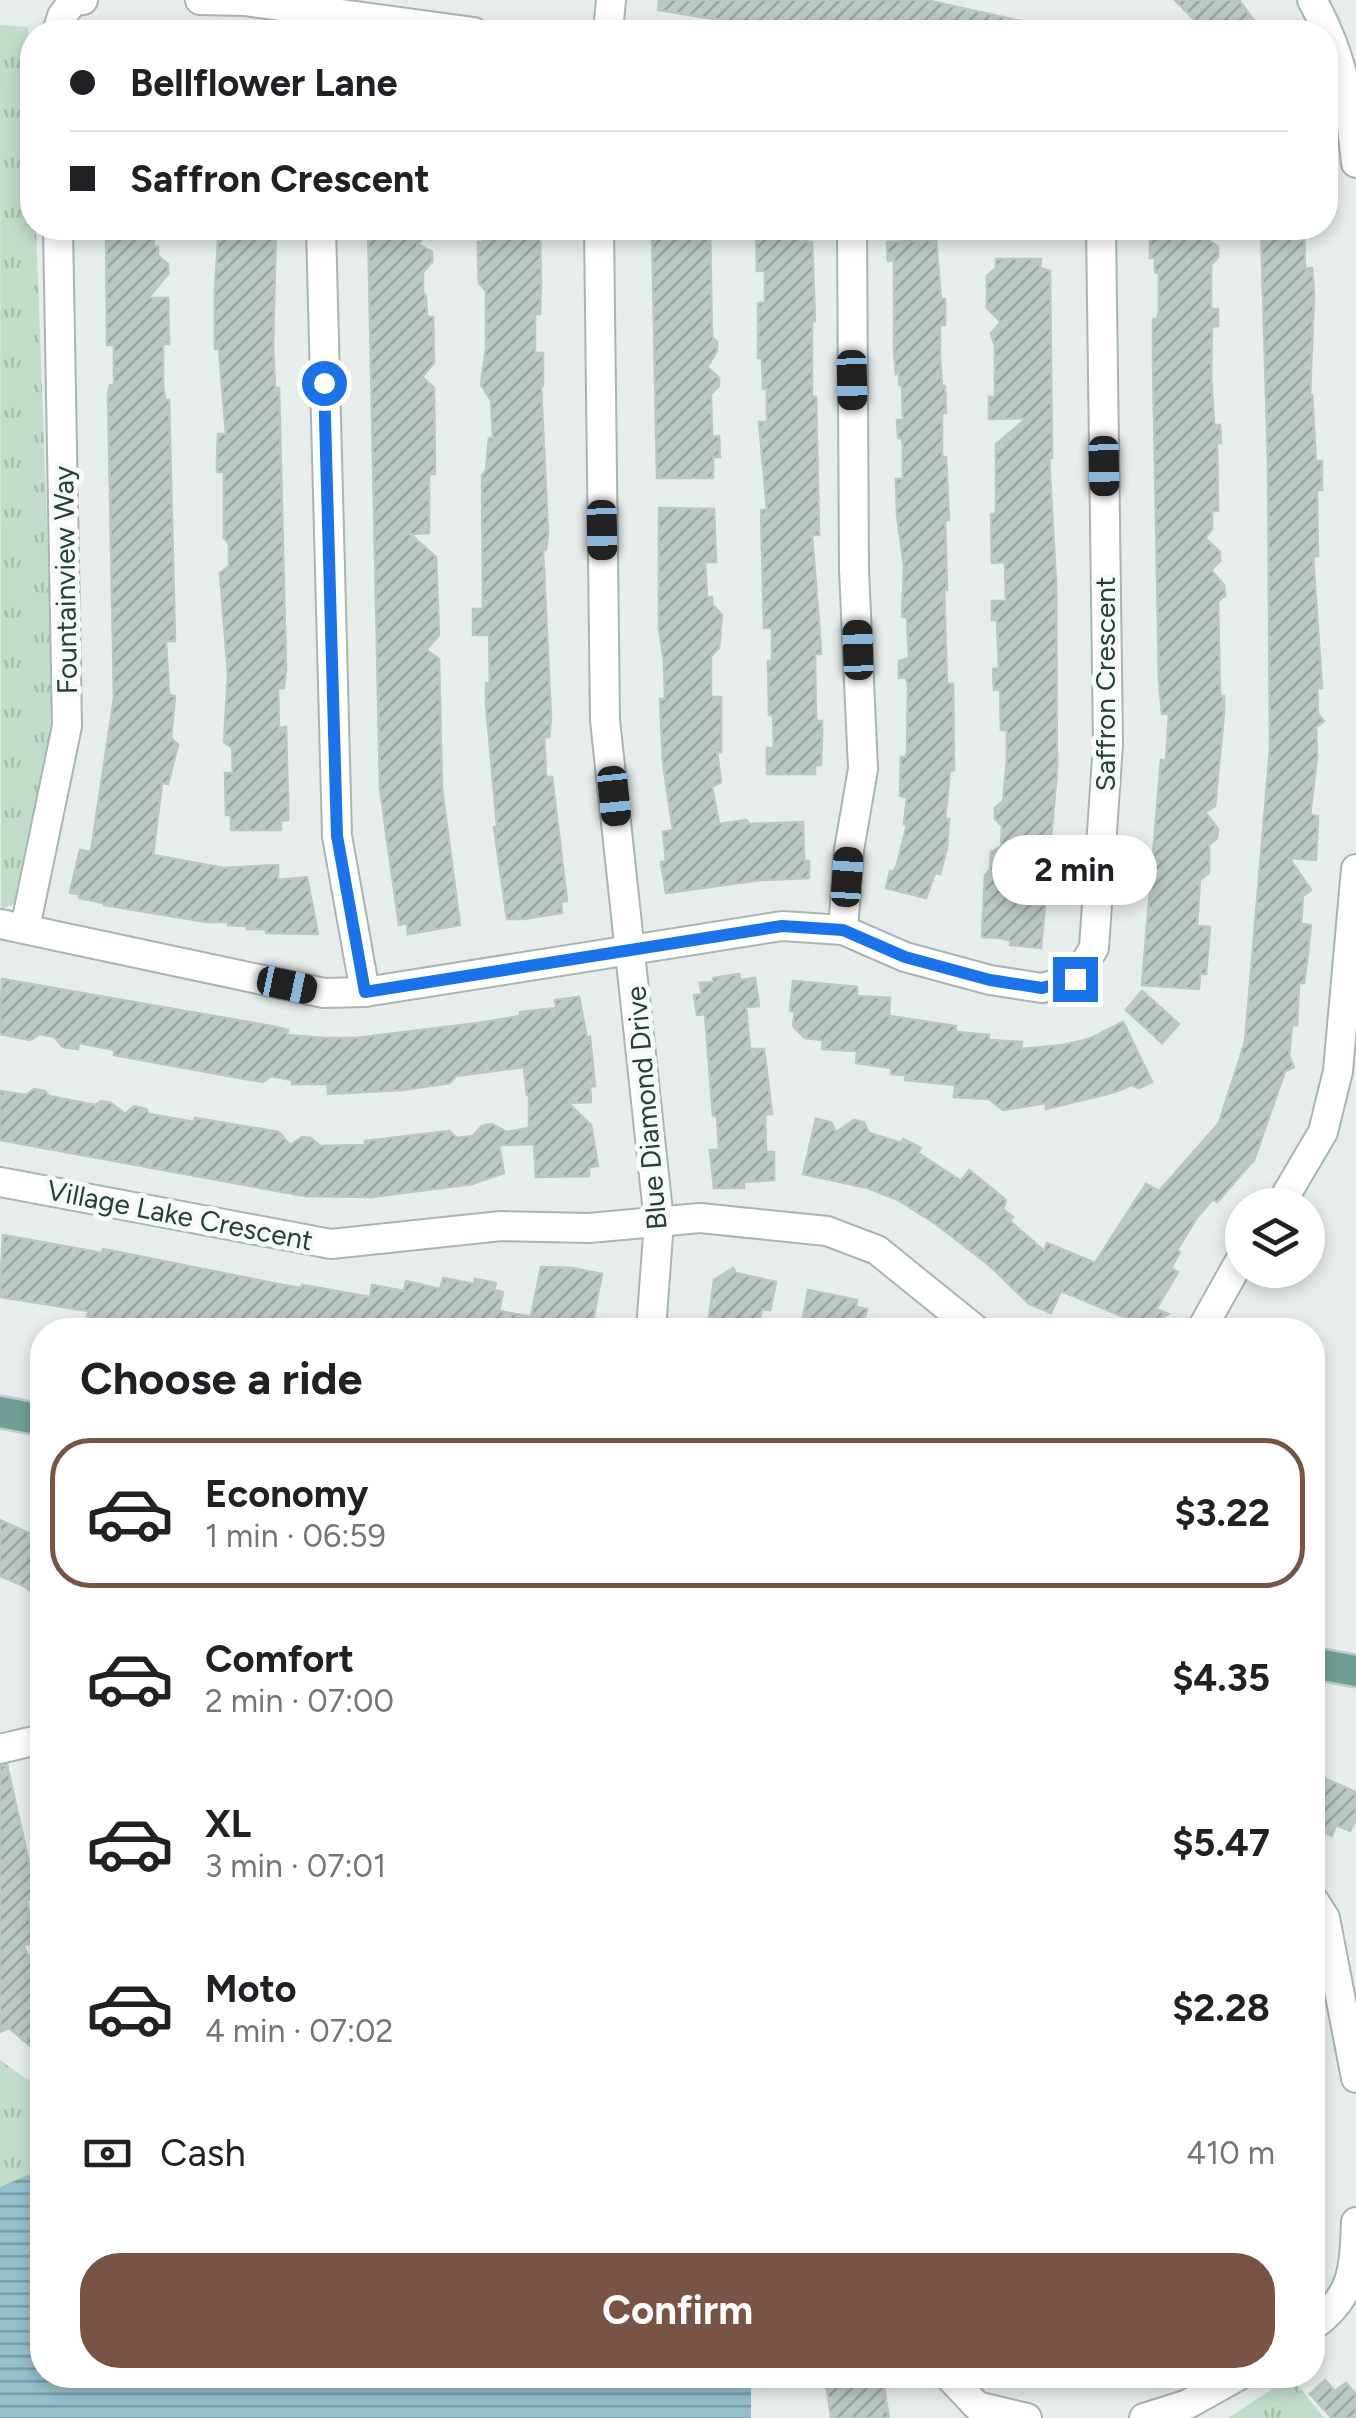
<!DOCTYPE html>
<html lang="en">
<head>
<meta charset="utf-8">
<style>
  body { margin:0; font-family:Figtree,sans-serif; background:#f2f2f2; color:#202124; height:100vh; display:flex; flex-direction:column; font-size:38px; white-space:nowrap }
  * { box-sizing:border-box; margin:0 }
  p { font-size:32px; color:#757577 }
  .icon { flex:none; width:55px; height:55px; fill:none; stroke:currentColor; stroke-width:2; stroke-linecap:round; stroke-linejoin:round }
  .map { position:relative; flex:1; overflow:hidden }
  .sheet { position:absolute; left:30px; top:1318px; width:1295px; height:1070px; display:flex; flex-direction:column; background:#fff; border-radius:40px; box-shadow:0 5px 15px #0003 }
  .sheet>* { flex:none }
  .guide { position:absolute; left:20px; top:20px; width:1318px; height:220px; border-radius:40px; box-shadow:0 5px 15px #0003; display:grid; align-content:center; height:220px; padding:0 50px; background:#fff }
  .fabs { position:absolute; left:1225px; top:1188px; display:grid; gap:20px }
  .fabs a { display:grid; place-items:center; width:100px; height:100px; border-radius:50%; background:#fff; box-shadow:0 5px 15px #0003; font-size:50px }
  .end { position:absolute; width:45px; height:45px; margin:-22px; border:12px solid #1a73e8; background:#fff; box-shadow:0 0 0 5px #fff }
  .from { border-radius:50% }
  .bubble { position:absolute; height:70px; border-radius:35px; background:#fff; box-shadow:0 5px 15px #0003; font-size:32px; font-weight:700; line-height:70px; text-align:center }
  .car { position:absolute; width:30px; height:60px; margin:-30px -15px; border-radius:12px; box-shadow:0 0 8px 2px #0007; background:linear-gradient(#222 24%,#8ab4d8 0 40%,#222 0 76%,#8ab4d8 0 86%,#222 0) }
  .guide b { display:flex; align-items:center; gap:35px; height:95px; font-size:38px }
  .guide b+b { border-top:2px solid #e0e0e0 }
  .guide i { width:25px; height:25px; background:#202124 }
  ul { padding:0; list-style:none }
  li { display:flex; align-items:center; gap:30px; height:150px; margin:0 20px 15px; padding:0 30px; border:5px solid transparent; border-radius:40px }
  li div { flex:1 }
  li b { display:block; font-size:38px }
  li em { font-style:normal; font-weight:700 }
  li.on { border-color:#795344 }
  li>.icon { width:90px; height:90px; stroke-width:1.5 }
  h2 { padding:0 50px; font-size:45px; line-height:120px }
  .pay { display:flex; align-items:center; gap:25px; height:110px; padding:0 50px; font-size:38px }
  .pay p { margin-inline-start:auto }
  .primary-button { display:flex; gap:20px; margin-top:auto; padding:20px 50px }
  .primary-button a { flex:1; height:115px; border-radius:40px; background:#795344; color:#fff; font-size:40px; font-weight:700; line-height:115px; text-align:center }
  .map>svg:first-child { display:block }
  .park { fill:url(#park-tufts) }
  .water { fill:url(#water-rules) }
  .building { fill:url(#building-hatch); stroke:#b9c6c2; stroke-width:2.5 }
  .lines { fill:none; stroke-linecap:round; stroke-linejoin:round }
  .minor-casing { stroke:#a9b5b1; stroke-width:32 }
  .major-casing { stroke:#c2c9c8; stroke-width:35 }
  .minor { stroke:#fff; stroke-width:28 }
  .major { stroke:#6f9e95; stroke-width:30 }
  .route { stroke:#1a73e8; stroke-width:12 }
  .labels { text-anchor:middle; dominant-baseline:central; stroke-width:10; stroke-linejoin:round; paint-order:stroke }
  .street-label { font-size:28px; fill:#263e39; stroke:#f6faf8 }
</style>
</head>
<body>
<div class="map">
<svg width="1356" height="2418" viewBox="0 0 1356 2418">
  <defs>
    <pattern id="park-tufts" width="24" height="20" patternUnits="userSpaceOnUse" patternTransform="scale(2.5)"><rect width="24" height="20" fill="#c1dcca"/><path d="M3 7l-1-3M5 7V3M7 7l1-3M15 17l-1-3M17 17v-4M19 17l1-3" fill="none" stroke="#a6beae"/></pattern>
    <pattern id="water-rules" width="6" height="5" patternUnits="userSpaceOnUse" patternTransform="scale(2.5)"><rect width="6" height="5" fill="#94c0cc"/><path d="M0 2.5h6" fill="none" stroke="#799da7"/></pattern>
    <pattern id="building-hatch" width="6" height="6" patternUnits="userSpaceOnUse" patternTransform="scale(2.5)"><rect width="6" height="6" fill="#bbc8c4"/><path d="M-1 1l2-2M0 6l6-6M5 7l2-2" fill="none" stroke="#98a4a0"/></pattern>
  </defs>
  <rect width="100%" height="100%" fill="#e6edea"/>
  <g class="park">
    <path d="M0,25L28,27L32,228H36L54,712L52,740L20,896L12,905L1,909Z"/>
    <path d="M0,2060L26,2079L42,2083V2169L0,2187Z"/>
    <path d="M1291,2377L1324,2418H1228Z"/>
  </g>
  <path class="water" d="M42,2169V2375H751V2418H0V2187Z"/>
  <g class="building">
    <path d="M659,0H926L1038,25L1037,32H793L658,10Z"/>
    <path d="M1175,0H1239L1262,32H1206Z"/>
    <path d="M106,228H153L154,247H158V256L168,264V274L148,298H168L169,344H163V385L165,400H169L175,641H166L169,695L175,696L171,738L178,745L168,784L162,783L153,855L223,868L278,865V880L307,877L318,934L266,933V929H247V926L228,925V922H207L104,905V903L79,898V894L70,893L80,850L91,852L114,698L108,394L110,385H114V345H107Z"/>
    <path d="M219,228H276L273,347L275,388H279L286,670L284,688H278L279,728L286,727L288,799V820L281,821V830H231V815H226L225,773H233L232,748L224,742L228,675L220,573L229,566V544L224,538V472H217V456L218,434H226L219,349H215V286Z"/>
    <path d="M368,228H432L418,244L432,252V262L423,272V293L426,296L427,317H433L434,363L422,377L434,388L435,474H429V533L410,534L436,557L439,635L426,650L439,659L442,789L460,925L408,934L407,923L399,925L380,789Z"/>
    <path d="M483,228H532V232H540L541,286L540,314H535V353H543V386H541L548,533L546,550H543L551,718L549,737H544L546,777H552L567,901L561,902L562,913L523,919H507L494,827L497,826L486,704V683H490L489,635H473V609H483L482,476L486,470L489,438H493L491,400L481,385L486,348V291L479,283L478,264V242H483Z"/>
    <path d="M652,228H710L712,337L717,342V351L707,367L719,378V386L711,394L712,437L719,436L720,457H713V478H657Z"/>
    <path d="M756,228H809L808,243L812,242L815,321H812V397H816L819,535H812L820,636L821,654H815L816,721H822V738L821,765H815V774H767V748H774L773,715H769L768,661H772V628H764L761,510H767L759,422H767V389H763L762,358H758V303H765V271H757Z"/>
    <path d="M1150,228H1191L1218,247V257L1211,265V309H1218V326L1212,327L1211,375L1214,425H1220L1221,443H1217L1218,511H1212V529L1205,538L1220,552V561L1211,570L1224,585L1225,596L1218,601L1220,696H1224V713L1215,806L1205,812L1218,829L1217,838L1209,845V873L1200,880L1197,926L1210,927L1206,974H1200L1199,989L1142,985L1161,760L1166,761L1169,714H1162L1159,681L1153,362V319H1157L1159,311V274L1155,272V258H1150Z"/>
    <path d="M1261,228H1304L1305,269L1312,268L1314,293L1310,395H1312L1316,461H1322V490H1317L1318,556L1313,557L1322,688H1317L1318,714L1324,721L1316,727L1317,757L1310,815L1318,816L1316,860L1289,858L1311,890L1303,896L1301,924L1311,925L1308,952L1304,983H1299L1297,1025H1292L1289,1056L1294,1067L1285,1071L1254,1160L1217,1202L1213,1199L1196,1219L1177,1250L1180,1252L1171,1268L1178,1272L1156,1309L1168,1314L1143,1328L1132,1320L1061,1291L1051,1313L1029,1304L989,1265L936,1224L898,1200L868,1188L803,1174L816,1119L831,1122L836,1132L854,1120L864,1122L869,1133L901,1143L903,1139L921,1148L918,1153L961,1181L969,1170L1006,1200L1003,1209L1013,1217L1010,1221L1044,1251L1047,1243L1095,1263L1146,1184L1159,1191L1219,1123L1245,1042L1270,749L1268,462Z"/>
    <path d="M936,240L941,299H945V325H940V359L942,386H945L946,413H942V457H946L949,520H945L947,590H944L947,684H953L954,770L950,771L945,819H949L947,848L940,874L935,873L926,898L886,888L890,871L893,872L897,865L907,824H904L907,797L900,796L901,757H906L907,752L908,684L906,677L899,678V661L909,658L907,617H902L904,565L897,515L896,479H903V445L902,438H898L897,420H903L902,385H899V374H896L894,351V260L888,261L887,242Z"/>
    <path d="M996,259H1041L1040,268L1050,271L1052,458H1049L1056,582L1057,771L1041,948L1010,945L1011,941L1001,938L982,937L985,875L990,870L991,852L1001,846L1002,826L995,819V808L1003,801L1007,759V730H1001L1000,689L994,690L993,669L999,668L997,620H992V601H1006L1005,562L992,563L991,514H996V444L1027,418L989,419V397H995V346L991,333L1001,322L987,308V276L996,268Z"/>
    <path d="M659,508L714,509L716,562H705L707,597H712V604L722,615L719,648L711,656V697H721V752H717L721,782L712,787L719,824L746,820L750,824L803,822L804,861H809V878L760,880L666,893L661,862L666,861L663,832L673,830L663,763L660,699H665L664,661L659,628Z"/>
    <path d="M739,974L740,980L755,978L759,1006L746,1007L750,1049H764L772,1114H765L766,1152H774V1180L744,1182V1188H714L710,1150H719L717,1116H713L705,1014L697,1015L694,995L702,994L700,983L713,982V978Z"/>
    <path d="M2,979L271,1026L288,1030L287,1035L323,1038H356L478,1023L520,1016V1012L556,1008L555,1000L579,997L587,1038L590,1037L595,1086L590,1087L591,1102L568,1103L591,1125L598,1166L589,1167V1176L536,1177L534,1144L499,1145L504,1173L472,1184L372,1197L305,1196L0,1140V1091L26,1095L34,1089L45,1091L49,1096L95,1105L101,1101L111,1103L125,1114L134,1106L146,1109L149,1114L194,1122L195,1118L279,1132L290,1145L302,1137L311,1138L320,1146L365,1145V1141L449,1131L457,1138L473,1136L482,1126L492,1124L507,1132L529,1128V1095H527L524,1067L456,1076L450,1083L402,1090L328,1094V1084H292V1080L271,1076L263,1082L245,1079L114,1055L115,1050L79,1043L78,1049L63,1047L54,1037L40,1034L30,1040L0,1034Z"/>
    <path d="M793,981L857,987V996L890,998L889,1016L956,1026V1032L989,1035V1040L1022,1042L1021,1049L1063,1045L1089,1039L1123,1022L1152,1082L1139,1088L1131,1085L1115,1092L1046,1109V1103L1003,1110L989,1099L954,1097L955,1085L905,1080L906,1075L891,1074V1068L856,1063L857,1051L822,1049L823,1040L805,1038L793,1026L795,1011H790Z"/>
    <path d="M1142,991L1179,1024L1162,1043L1126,1010Z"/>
    <path d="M3,1235L102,1253L103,1249L283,1285L301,1288L302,1285L370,1297L372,1285L404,1291L406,1281L440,1289L443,1278L474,1284L475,1279L496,1283L494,1290L503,1292L499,1311L531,1317L541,1267L572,1268L602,1274L591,1330H201L153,1320L141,1319L140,1325L105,1320L87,1316L89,1311L0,1297Z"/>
    <path d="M733,1268L736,1273L776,1282L770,1310L762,1309L757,1330H713V1326L708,1325L714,1280Z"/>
    <path d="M808,1290L857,1300L856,1307L867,1309L862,1330H801Z"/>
    <path d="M0,1520L42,1539V1600L24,1586L0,1576Z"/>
    <path d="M7,1765L37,1898L27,1900L34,1943L23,1945L42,1983V2056L9,2028L0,2032V1766Z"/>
    <path d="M1312,1773L1356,1792V1819L1350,1831L1336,1825L1332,1836L1312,1827Z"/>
    <path d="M825,2375H869L870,2385L883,2383L889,2418H831Z"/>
    <path d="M1325,2380L1335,2391L1346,2383L1356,2394V2418H1332L1310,2394Z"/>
  </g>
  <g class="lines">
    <defs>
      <g id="minor">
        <path d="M200,0L244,1L474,32"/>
        <path d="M1312,0C1343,55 1350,101 1356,163"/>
        <path d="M57,32L62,16L73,1L83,0"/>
        <path d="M608,32L611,0"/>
        <path d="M321,228L337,836L365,992"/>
        <path d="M599,228L605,720L659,1222L651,1330"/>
        <path d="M0,924L324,993L365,992L782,926L843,930L905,957L990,980L1042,988L1075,979L1094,948L1108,744L1101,228"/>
        <path d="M25,928L67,726L58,228"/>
        <path d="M843,930L849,850L863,769L854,570L852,228"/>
        <path d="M0,1182L331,1244L501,1226L589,1228L700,1218L827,1231L877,1250L976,1330"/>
        <path d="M1280,1205L1323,1132L1338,1071L1356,869"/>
        <path d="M1201,1330L1242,1257"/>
        <path d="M0,1749L42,1739"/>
        <path d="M1312,1898L1325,1918L1356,2078"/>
        <path d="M1312,2327C1354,2296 1354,2270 1356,2222"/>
        <path d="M948,2375L977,2406L1027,2418"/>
        <path d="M1144,2418L1188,2404L1240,2375"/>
      </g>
      <g id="major">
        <path d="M0,1412L42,1420"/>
        <path d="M1312,1663L1356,1671"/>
      </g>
    </defs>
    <use href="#minor" class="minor-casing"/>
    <use href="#major" class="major-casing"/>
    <use href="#minor" class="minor"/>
    <use href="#major" class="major"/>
  </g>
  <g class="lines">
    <path class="route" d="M324,383L337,836L365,992L782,926L843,930L905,957L990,980L1042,988L1075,979"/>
  </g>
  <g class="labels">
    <g class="street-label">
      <text transform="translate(65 580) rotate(-91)">Fountainview Way</text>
      <text transform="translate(1105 684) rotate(-90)">Saffron Crescent</text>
      <text transform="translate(646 1108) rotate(-95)">Blue Diamond Drive</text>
      <text transform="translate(180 1215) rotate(11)">Village Lake Crescent</text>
    </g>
  </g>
</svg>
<div class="fabs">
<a><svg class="icon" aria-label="layers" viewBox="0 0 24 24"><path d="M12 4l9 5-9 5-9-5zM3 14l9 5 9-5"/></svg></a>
</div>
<i class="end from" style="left:324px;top:383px"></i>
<i class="end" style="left:1075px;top:979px"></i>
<div class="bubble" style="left:992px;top:835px;width:165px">2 min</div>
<i class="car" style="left:852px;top:380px;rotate:179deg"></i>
<i class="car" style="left:1104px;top:466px;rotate:179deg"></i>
<i class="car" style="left:602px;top:530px;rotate:179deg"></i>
<i class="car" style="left:858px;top:650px;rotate:358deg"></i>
<i class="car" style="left:614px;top:796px;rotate:174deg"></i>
<i class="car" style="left:847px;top:877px;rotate:4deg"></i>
<i class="car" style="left:287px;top:985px;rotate:102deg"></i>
<div class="guide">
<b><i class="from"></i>Bellflower Lane</b>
<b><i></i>Saffron Crescent</b>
</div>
<section class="sheet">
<h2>Choose a ride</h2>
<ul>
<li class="on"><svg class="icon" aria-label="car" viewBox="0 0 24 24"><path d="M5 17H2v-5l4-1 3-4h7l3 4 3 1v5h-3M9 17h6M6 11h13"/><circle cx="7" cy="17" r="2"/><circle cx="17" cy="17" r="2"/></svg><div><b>Economy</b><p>1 min · 06:59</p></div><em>$3.22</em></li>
<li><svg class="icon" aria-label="car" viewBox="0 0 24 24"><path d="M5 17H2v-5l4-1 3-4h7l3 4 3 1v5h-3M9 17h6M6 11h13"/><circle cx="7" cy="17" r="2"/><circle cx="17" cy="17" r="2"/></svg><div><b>Comfort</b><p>2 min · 07:00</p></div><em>$4.35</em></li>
<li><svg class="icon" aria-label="car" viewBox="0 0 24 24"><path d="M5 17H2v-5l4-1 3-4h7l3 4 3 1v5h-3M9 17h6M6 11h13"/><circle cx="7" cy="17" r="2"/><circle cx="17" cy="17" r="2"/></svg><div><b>XL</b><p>3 min · 07:01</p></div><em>$5.47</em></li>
<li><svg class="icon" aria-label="car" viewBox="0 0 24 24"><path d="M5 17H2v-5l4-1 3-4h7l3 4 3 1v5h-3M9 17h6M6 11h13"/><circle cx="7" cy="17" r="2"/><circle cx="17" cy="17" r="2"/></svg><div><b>Moto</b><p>4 min · 07:02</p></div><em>$2.28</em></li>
</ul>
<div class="pay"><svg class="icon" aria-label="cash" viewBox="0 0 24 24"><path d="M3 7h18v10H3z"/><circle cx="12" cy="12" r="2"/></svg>Cash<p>410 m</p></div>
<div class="primary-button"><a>Confirm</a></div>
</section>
</div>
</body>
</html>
